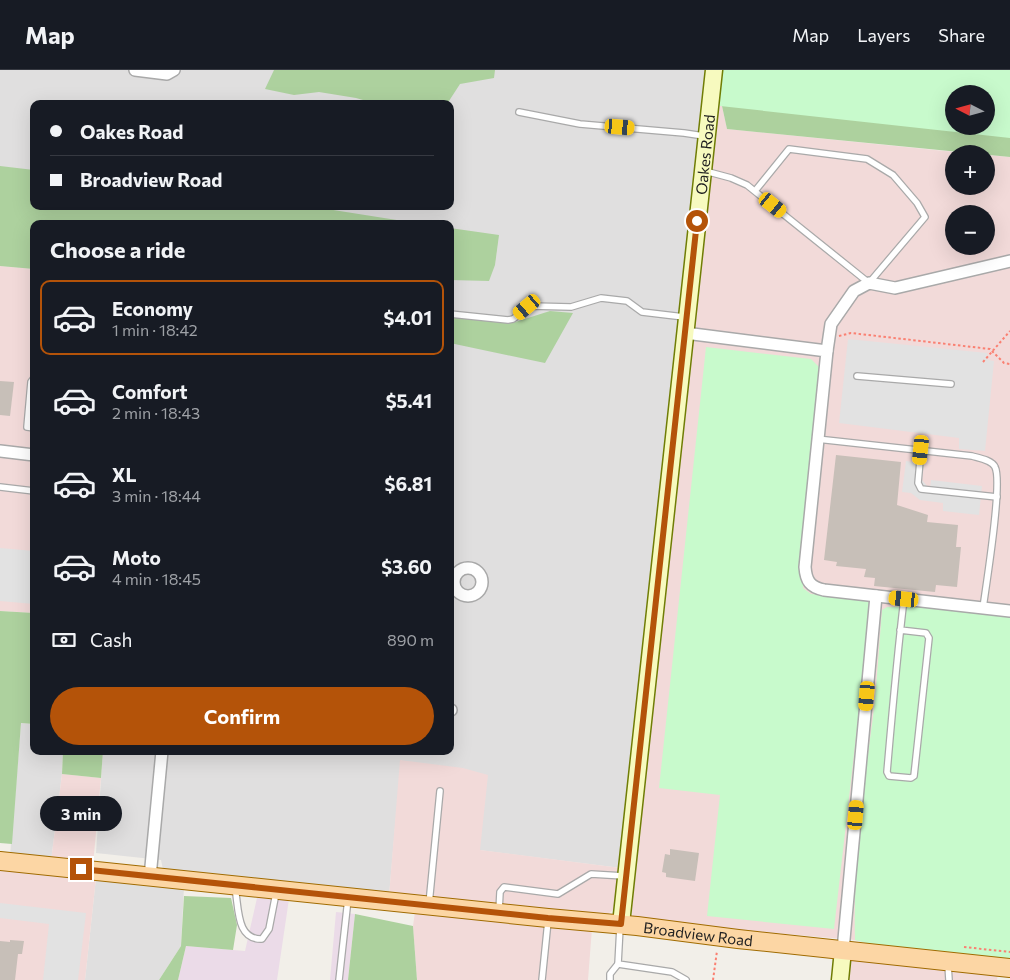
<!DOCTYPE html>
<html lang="en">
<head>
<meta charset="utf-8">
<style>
  body { margin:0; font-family:Commissioner,sans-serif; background:#20242c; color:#f1f3f6; height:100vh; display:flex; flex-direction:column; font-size:19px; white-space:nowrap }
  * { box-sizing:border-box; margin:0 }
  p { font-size:16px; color:#9ea1a6 }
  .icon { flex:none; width:28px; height:28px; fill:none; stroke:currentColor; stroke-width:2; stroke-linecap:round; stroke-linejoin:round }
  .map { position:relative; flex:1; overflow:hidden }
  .sheet { position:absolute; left:30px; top:150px; width:424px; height:535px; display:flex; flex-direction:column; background:#171b24; border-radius:10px; box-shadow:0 5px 20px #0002 }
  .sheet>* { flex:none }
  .banner { position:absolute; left:30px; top:30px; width:424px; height:110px; border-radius:10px; box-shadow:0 5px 20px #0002; display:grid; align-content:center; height:110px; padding:0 20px; background:#171b24 }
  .needle { width:32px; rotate:276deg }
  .tools { position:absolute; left:945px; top:15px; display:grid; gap:10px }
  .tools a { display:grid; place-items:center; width:50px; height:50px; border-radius:50%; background:#171b24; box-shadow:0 5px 20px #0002; font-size:25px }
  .end { position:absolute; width:22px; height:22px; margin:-11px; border:6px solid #b45309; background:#fff; box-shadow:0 0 0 2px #fff }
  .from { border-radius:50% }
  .bubble { position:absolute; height:35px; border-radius:18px; background:#171b24; box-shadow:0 5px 20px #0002; font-size:16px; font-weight:700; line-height:35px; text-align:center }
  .car { position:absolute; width:15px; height:30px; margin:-15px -8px; border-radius:6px; box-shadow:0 0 4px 1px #0007; background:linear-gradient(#f5c518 24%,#345 0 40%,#f5c518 0 76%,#345 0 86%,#f5c518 0) }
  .banner b { display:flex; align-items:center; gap:18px; height:48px; font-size:19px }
  .banner b+b { border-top:1px solid #363941 }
  .banner i { width:12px; height:12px; background:#f1f3f6 }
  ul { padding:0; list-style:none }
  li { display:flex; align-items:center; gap:15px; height:75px; margin:0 10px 8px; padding:0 10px; border:2px solid transparent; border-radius:10px }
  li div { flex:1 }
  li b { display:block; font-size:19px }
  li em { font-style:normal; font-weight:700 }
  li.active { border-color:#b45309 }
  li>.icon { width:45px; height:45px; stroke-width:1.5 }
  h2 { padding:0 20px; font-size:22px; line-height:60px }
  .pay { display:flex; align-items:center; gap:12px; height:55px; padding:0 20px; font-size:19px }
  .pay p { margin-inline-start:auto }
  .action { display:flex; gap:10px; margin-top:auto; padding:10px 20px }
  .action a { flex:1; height:58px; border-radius:30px; background:#b45309; color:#fff; font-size:20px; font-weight:700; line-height:58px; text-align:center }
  header { display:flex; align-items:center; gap:30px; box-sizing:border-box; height:70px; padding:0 25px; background:#171b24; border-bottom:1px solid #363941 }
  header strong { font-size:24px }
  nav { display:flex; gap:28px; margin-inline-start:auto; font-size:18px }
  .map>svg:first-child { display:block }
  .residential { fill:#e0dfdf; fill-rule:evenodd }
  .commercial { fill:#f2dad9; fill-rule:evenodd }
  .industrial { fill:#ebdbe8 }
  .forest { fill:#add19e; fill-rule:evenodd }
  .park { fill:#c8facc; fill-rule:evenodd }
  .parking { fill:#e2e2e2 }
  .building { fill:#c7bfb8 }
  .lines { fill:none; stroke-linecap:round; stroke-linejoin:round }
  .lane-casing { stroke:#a9a9a9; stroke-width:8 }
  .street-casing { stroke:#a9a9a9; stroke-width:14 }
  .secondary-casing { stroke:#707d05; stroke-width:19 }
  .primary-casing { stroke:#a06b00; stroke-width:20 }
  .path { stroke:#fa8072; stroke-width:2; stroke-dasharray:2.5 2.5; stroke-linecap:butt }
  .lane { stroke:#fff; stroke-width:5.5 }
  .street { stroke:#fff; stroke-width:11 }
  .secondary { stroke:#f7fabf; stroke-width:16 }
  .primary { stroke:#fcd6a4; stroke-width:18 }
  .route { stroke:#b45309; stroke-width:6 }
  .labels { text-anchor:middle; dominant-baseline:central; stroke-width:4; stroke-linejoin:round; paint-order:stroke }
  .street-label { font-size:15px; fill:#222; stroke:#fff }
</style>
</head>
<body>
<header>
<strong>Map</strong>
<nav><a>Map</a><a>Layers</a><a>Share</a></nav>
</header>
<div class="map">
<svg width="1010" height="910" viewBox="0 0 1010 910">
  <rect width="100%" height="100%" fill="#f2efe9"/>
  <g class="residential">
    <path d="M0,0H710L621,798L479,780L401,690L389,826L164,804L161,790L96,783L103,681H450V154H34V199L0,196ZM34,34H450V136H34Z"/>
    <path d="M21,653L34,654V681H63L62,704L51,791L10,786Z"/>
    <path d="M96,808L184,817L181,876L159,910H85Z"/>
  </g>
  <g class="commercial">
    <path d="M711,35L722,36L727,59L974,84H954V116H986V85L1010,87V889L870,874L855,870L648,852L633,849L630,827ZM954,144H986V176H954Z"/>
    <path d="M0,196L34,199V543L0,541Z"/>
    <path d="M400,690L463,698L488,705L480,780L621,798L616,837L607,845L389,826Z"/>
    <path d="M62,704L101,708L93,795L51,791Z"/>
    <path d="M0,798L96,808L85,910H0Z"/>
    <path d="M415,842L592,858L588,910H417L413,856Z"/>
    <path d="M850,889L998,904L997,910H845Z"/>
  </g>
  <g class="industrial">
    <path d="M257,828L289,829L277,910H178L186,876L245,881Z"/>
    <path d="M336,842L355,844L348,910H330Z"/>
  </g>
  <g class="forest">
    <path d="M274,0H495L494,8L460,14L447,34H377L356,28L319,22L294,25L265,19Z"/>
    <path d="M727,0H1010V87L727,59L722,36ZM954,24H986V56H954Z"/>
    <path d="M0,96L34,100V136H308L422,154H34V199L0,196Z"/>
    <path d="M450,158L499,165L495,195L489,211L450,210Z"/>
    <path d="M550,241L573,243L545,293L450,273V246L512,253Z"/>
    <path d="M0,541L34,543V654L21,653L12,774L0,773Z"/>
    <path d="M63,681H103L101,708L62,704Z"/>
    <path d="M184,826L231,828L237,855L233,880L186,876L178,910H159L181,876Z"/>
    <path d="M355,844L413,856L417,910H348Z"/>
  </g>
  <g class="park">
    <path d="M715,0H1010V68L711,35ZM954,24H986V56H954Z"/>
    <path d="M706,277L811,289L819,297L803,518L811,524L864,529L869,532L870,544L834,859L707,846L720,725L659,718Z"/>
    <path d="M918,536L1010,545V889L870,874L855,870C853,795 863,721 873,647C877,612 879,576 882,540L887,537Z"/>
  </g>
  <g class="parking">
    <path d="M848,269L987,283L988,290L994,291L985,381L959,379V368L839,353Z"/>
    <path d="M906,391L924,394L922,410L928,417L930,418L931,410L982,416L979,445L943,441V433L920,430L911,423L902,422Z"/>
    <path d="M0,478L34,481V534L0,531Z"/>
    <path d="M0,833L86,843L78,910H43L49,854L0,848Z"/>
  </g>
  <g class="building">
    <path d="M0,311L14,312L10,346L0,345Z"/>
    <path d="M836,385L901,392L897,435L928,445L927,452L958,455L956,477H961L957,517L936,515L935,522L874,516L875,508L864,507L866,499L836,496L837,492L824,490Z"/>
    <path d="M670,779L699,783L695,811L666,807V803L662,802L665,784L670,785Z"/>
    <path d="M10,870L24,871L22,884H18L15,910H0V871L10,872Z"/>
  </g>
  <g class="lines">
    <defs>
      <g id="lane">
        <path d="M519,42L580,54L684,63L704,66"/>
        <path d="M705,101L731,108L747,115L869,213L925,147L917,133L893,105L867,89L789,79L755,121"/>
        <path d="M450,244L508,250L513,249L531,236L571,237L601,228L627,231L642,242L684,247"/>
        <path d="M857,306L951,314"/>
        <path d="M34,308L31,312L27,357L34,358"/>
        <path d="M817,369L972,386C979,388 992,390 995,397C1003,412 986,516 983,538"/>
        <path d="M921,380L918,413L921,419L997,427"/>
        <path d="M0,417L34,421"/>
        <path d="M900,560L926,563L929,568L914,706L911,708L889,706L887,702C892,644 897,586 904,529"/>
        <path d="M235,818C239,838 236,870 262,869L269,859L276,823"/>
        <path d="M429,834L440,721"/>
        <path d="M499,841L500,822L504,817L558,824L591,804L624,806"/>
        <path d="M620,857L618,894L672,902L686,910"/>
        <path d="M948,895L949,910"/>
        <path d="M339,910L348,829"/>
        <path d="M542,910L548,851"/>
        <path d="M610,910V904L618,894"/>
      </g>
      <g id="street">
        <path d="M135,0L167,4L174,0"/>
        <path d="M685,263L827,281L805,497C806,511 810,517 824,520L1010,541"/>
        <path d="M827,281L831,254L854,221L869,213L895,218L1010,191"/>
        <path d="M0,381L34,385"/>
        <circle cx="468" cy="512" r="14"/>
        <path d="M450,640H451"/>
        <path d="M150,807L162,681"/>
        <path d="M843,880L876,526"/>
      </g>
      <g id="secondary">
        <path id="s1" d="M621,854L714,0"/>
        <path d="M840,910L843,880"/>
      </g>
      <g id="primary">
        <path id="s2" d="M0,791L548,848L637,856L738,869L1010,898"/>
      </g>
    </defs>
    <use href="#lane" class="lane-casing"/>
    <use href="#street" class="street-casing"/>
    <use href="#secondary" class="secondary-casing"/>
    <use href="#primary" class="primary-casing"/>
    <g class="path">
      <path d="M839,266L851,263L990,279L1004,293L1010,294"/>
      <path d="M983,292L1010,261"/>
      <path d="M964,877L1010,882"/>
      <path d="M713,910L717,881"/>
    </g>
    <use href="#lane" class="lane"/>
    <use href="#street" class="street"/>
    <use href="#secondary" class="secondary"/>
    <use href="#primary" class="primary"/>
  </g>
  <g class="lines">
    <path class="route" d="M81,799L548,848L621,854L697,151"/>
  </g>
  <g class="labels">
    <g class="street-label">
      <text stroke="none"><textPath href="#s1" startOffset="774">Oakes Road</textPath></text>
      <text stroke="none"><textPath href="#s2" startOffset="702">Broadview Road</textPath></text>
    </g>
  </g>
</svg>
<div class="tools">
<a><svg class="needle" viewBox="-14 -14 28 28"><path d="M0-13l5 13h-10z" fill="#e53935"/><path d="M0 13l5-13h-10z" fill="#9ea1a6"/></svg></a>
<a>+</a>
<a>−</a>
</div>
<i class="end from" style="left:697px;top:151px"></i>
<i class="end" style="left:81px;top:799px"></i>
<div class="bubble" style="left:40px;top:726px;width:82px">3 min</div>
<i class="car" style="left:620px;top:57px;rotate:95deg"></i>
<i class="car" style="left:773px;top:135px;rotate:129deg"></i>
<i class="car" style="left:527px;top:237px;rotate:230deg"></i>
<i class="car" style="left:921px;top:380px;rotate:186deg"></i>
<i class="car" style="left:904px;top:529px;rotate:276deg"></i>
<i class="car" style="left:867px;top:626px;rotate:185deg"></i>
<i class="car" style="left:856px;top:745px;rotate:5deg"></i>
<div class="banner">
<b><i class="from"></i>Oakes Road</b>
<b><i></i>Broadview Road</b>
</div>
<section class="sheet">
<h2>Choose a ride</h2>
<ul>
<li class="active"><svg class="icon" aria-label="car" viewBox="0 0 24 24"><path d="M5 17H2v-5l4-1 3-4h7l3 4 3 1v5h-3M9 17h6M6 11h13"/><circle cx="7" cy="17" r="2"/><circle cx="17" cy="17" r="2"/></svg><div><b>Economy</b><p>1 min · 18:42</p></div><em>$4.01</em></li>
<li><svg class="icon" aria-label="car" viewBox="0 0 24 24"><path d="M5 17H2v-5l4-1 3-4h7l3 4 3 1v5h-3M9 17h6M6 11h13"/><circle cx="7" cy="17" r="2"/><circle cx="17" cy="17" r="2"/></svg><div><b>Comfort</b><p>2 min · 18:43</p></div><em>$5.41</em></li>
<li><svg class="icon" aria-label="car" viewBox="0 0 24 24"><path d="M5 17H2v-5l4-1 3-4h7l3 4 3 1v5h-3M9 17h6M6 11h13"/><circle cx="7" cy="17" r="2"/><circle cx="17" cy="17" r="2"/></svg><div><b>XL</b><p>3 min · 18:44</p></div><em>$6.81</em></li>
<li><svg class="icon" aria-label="car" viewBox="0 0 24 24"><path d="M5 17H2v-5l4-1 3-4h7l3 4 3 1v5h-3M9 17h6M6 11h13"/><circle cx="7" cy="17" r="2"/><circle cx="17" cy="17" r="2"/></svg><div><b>Moto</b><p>4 min · 18:45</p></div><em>$3.60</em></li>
</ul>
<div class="pay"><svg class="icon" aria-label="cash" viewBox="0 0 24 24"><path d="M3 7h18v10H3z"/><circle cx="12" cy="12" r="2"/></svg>Cash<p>890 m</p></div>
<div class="action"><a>Confirm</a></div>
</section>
</div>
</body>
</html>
